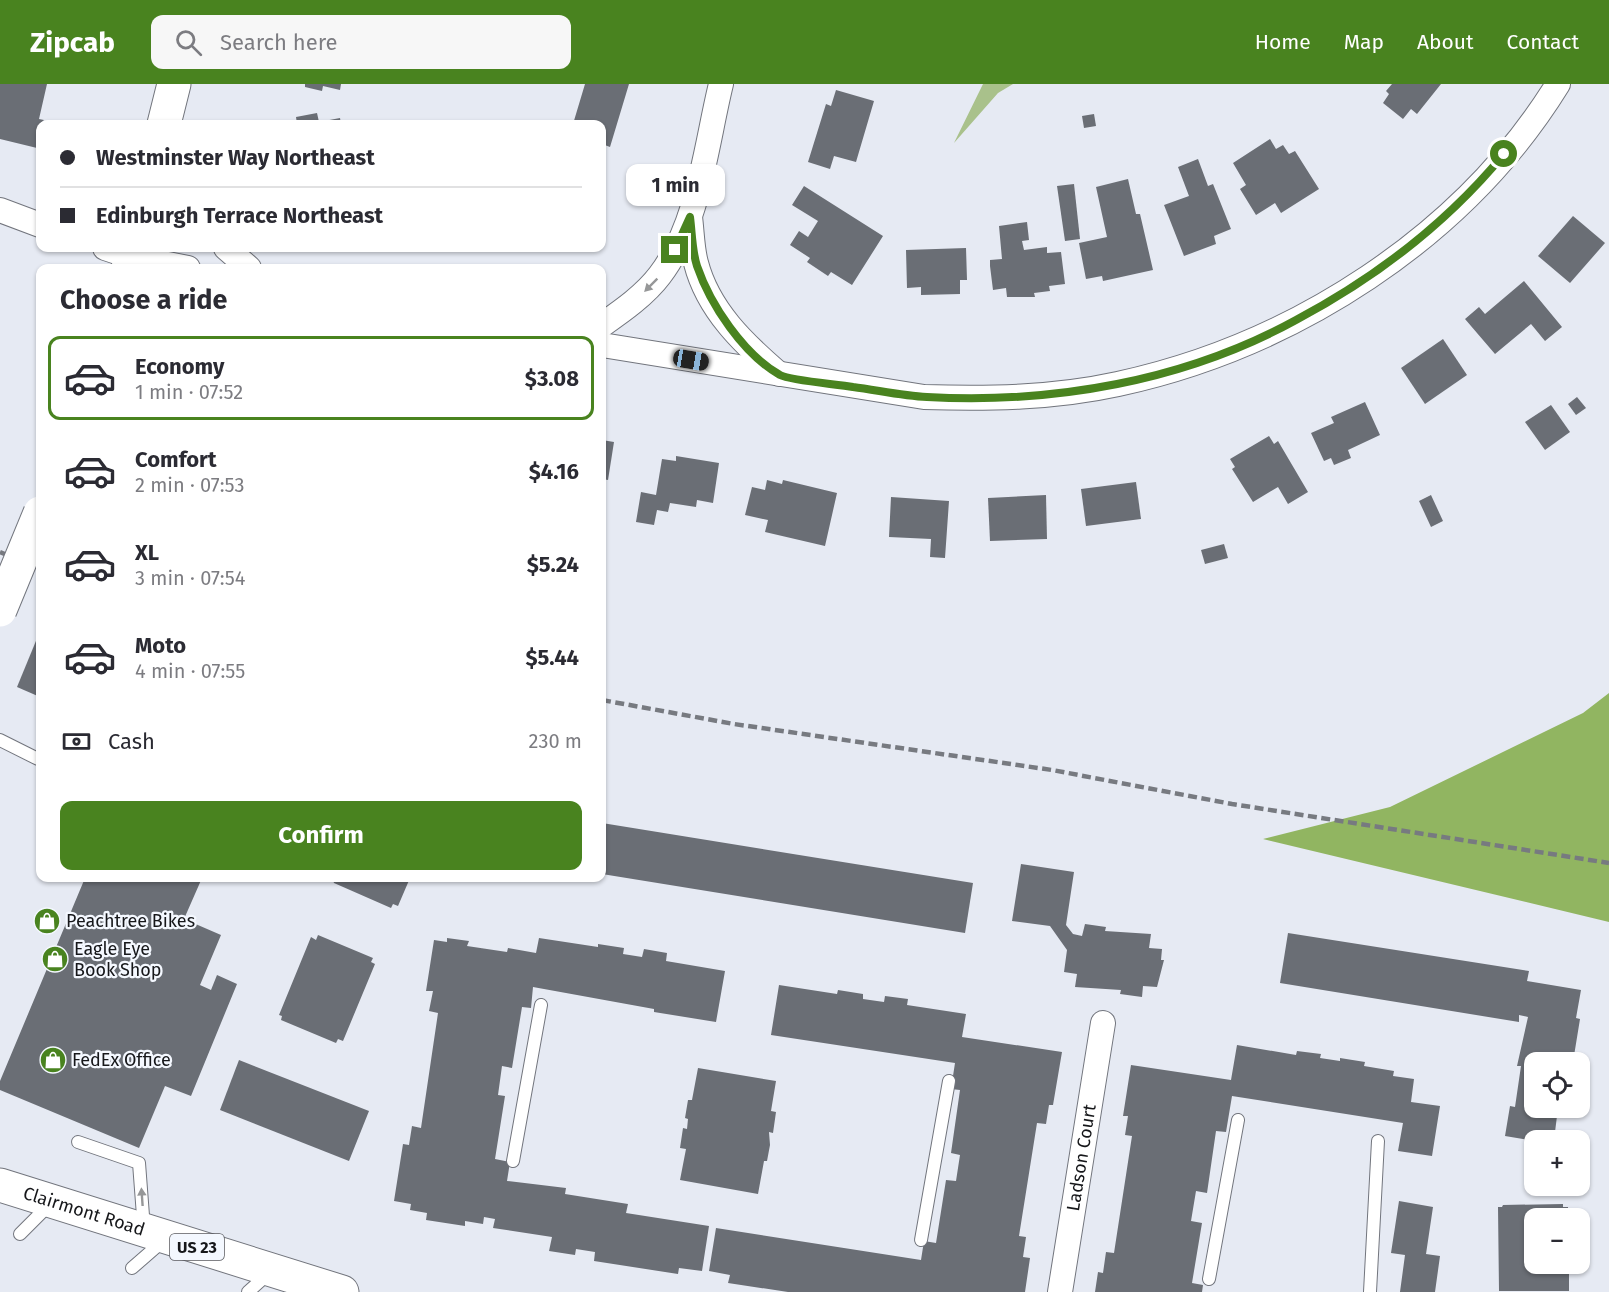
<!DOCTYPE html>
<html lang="en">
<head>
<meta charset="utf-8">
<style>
  body { margin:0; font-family:"Fira Sans",sans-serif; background:#f7f7f7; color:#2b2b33; height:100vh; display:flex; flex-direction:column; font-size:22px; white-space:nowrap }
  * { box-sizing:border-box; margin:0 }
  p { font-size:20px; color:#7c7c81 }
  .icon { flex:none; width:33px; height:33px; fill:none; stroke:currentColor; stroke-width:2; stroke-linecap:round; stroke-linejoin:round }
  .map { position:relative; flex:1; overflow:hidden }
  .drawer { position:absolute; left:36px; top:180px; width:570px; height:618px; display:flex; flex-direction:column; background:#fff; border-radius:12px; box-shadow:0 2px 4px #0004 }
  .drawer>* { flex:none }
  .top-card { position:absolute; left:36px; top:36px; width:570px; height:132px; border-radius:12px; box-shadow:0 2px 4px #0004; display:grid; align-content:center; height:132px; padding:0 24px; background:#fff }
  .fabs { position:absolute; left:1524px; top:968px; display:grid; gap:12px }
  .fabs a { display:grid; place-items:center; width:66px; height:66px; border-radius:12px; background:#fff; box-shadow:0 2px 4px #0004; font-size:30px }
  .end { position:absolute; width:27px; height:27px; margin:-14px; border:8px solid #49831f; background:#fff; box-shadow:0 0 0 3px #fff }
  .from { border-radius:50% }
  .bubble { position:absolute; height:42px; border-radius:12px; background:#fff; box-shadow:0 2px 4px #0004; font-size:20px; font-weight:700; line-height:42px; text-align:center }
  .car { position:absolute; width:18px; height:36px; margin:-18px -9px; border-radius:8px; box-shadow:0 0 4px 2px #0007; background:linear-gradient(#222 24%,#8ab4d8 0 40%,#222 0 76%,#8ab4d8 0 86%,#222 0) }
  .top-card b { display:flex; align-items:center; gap:21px; height:57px; font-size:22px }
  .top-card b+b { border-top:2px solid #e1e1e2 }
  .top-card i { width:15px; height:15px; background:#2b2b33 }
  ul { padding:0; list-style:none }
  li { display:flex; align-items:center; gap:18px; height:84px; margin:0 12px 9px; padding:0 12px; border:3px solid transparent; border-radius:12px }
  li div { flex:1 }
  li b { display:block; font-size:22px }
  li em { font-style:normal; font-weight:700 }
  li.active { border-color:#49831f }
  li>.icon { width:54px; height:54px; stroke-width:1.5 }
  h2 { padding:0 24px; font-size:27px; line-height:72px }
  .pay { display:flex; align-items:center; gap:15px; height:66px; padding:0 24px; font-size:22px }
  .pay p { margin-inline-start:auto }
  .primary-button { display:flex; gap:12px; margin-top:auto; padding:12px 24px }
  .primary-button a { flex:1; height:69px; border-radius:12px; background:#49831f; color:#fff; font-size:24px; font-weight:700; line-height:69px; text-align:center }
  header { display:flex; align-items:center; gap:36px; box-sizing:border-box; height:84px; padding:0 30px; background:#49831f; color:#fff }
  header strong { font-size:28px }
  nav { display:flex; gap:33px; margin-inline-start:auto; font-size:21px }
  .search { width:420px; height:54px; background:#f7f7f7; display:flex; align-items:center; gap:15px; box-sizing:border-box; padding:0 21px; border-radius:12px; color:#7c7c81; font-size:22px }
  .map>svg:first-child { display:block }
  .green { fill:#a9c18b }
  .forest { fill:#91b561 }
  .building { fill:#6a6e75 }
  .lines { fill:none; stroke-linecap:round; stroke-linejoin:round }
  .service-casing { stroke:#72757d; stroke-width:14 }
  .minor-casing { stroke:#72757d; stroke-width:26 }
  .secondary-casing { stroke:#72757d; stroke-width:35 }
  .primary-casing { stroke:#72757d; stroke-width:35 }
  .service { stroke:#fff; stroke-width:12 }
  .minor { stroke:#fff; stroke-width:24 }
  .secondary { stroke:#fff; stroke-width:33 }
  .primary { stroke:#fff; stroke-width:33 }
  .rail { stroke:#777a80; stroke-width:4.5; stroke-dasharray:9 4.5; stroke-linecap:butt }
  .secondary-bridge-casing { stroke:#72757d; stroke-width:35; stroke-linecap:butt }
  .secondary-bridge { stroke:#fff; stroke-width:33 }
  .oneway { fill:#969798 }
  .route { stroke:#49831f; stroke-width:8 }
  .labels { text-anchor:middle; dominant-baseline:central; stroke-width:4.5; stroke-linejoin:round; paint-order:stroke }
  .shield { fill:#f4f8ff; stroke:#595a5f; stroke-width:1.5 }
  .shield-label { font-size:16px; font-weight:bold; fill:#16171a }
  .poi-label { font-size:18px; fill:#16171a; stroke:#f4f8ff; text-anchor:start }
  .street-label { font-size:18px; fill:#16171a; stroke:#f4f8ff }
</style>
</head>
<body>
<header>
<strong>Zipcab</strong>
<div class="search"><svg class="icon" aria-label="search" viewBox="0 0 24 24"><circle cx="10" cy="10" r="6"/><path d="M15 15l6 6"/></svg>Search here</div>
<nav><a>Home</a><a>Map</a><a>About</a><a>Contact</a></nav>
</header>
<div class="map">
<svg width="1609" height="1208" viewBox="0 0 1609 1208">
  <rect width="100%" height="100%" fill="#e6eaf3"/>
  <path class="green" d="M983,0H1013L998,9L954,59Z"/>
  <path class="forest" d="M1609,609V838L1263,755L1390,723L1583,629Z"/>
  <g class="building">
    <path d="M0,0H47L39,35L44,36L40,40L37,64L0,55Z"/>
    <path d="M305,0H341L340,6L323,2L322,7L305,3Z"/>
    <path d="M585,0H629L610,63L602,60V40H573Z"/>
    <path d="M1392,0H1441L1417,30L1411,25L1403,35L1383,19L1389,10L1386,7Z"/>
    <path d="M836,6L874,17L856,78L834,72L830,85L808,78L826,20L831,22Z"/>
    <path d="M317,29L319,38L340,34L341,40H297L296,33Z"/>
    <path d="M1094,30L1096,42L1084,44L1082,32Z"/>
    <path d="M1270,55L1276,65L1283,61L1289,70L1295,67L1319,105L1281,129L1275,119L1256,131L1240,105L1246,101L1233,79Z"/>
    <path d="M1198,75L1208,102L1213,100L1231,145L1214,152L1216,160L1184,172L1164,121L1189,112L1178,83Z"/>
    <path d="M1128,95L1136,130H1140L1153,186L1103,197L1102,192L1086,195L1079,159L1107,153L1096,103Z"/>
    <path d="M1074,100L1080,155L1065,157L1057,102Z"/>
    <path d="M804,102L883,152L852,201L831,188L828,192L807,178L810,174L790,161L799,147L808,153L818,137L792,121Z"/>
    <path d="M1573,132L1605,159L1570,199L1538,172Z"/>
    <path d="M1027,138L1029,156L1022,157L1024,166L1047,163V169L1061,168L1065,200L1049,202L1050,207L1034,209L1035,213H1007L1006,204L993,206L990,182V176L1002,175L999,142Z"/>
    <path d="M966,164L967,196H960V210L921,211V203L907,204L906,166Z"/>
    <path d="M1524,197L1562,243L1545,257L1531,240L1495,270L1465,235L1479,223L1485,230Z"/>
    <path d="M1443,255L1467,291L1425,320L1401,284Z"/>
    <path d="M1577,313L1586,324L1576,331L1568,320Z"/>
    <path d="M1365,318L1380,351L1348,366L1351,374L1334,381L1331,374L1324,377L1311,349L1334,339L1331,333Z"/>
    <path d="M1551,321L1570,348L1545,366L1525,338Z"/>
    <path d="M1269,352L1274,360L1278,357L1308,408L1288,420L1278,403L1253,418L1232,385L1235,383L1230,375Z"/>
    <path d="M602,356L614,358L608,396L602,395Z"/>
    <path d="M676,372L719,379L713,419L697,416L696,423L670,419L668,428L657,426L654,441L636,438L641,408L656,411L662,375L676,377Z"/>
    <path d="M767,396L782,400L783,396L837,409L825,462L765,448L768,436L745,431L752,403L765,406Z"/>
    <path d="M1136,398L1141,435L1086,442L1081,405Z"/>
    <path d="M1046,411L1047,455L990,457L988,414Z"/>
    <path d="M1431,411L1443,437L1431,443L1419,417Z"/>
    <path d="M891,413L949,417L945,474L930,473L931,455L889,453Z"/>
    <path d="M1224,460L1228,474L1205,480L1201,466Z"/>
    <path d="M38,552L40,553V613L17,603Z"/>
    <path d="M602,739L973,799L965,849L602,790Z"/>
    <path d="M1021,780L1074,788L1066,841L1073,850L1082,852L1085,840L1106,843L1105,847L1151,850L1149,864L1162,865L1161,876H1164L1157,903L1143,902L1142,913L1120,910L1121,906L1075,903L1077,890L1064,888L1067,866L1050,842L1012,837Z"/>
    <path d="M85,794H202L184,835L221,851L200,901L211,906L217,891L237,900L191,1012L165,1002L139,1064L0,1006V997Z"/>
    <path d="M332,794H410L398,822L393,820L391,824L334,799Z"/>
    <path d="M1288,849L1529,887L1527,897L1581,906L1576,934L1580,935L1573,978H1534V1023H1566L1564,1033L1557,1032L1554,1056L1534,1057L1505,1052L1510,1022L1515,1023L1521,982H1517L1528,933L1519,931V938L1280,899Z"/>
    <path d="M318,851L373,874L371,878L375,880L343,957L338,955L336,959L281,936L282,932L279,931L311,853L316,856Z"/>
    <path d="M447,854L469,857L467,862L507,868L508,864L536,869L539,854L598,863V860L624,864L623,870L642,873L644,865L667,869L666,877L725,887L716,938L654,928V925L533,903L531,924L522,923L512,984L502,982L498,1011L505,1012L495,1075L510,1078L507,1097L566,1104L565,1110L628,1120L626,1129L709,1142L702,1187L679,1184L678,1190L594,1177L595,1168L576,1165L575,1171L549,1167L552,1153L493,1144L495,1135L484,1133L483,1140L465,1137V1142L426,1136L427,1129L410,1126L411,1120L394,1117L403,1060L409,1061L412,1042L421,1044L438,929L429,927L433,907H426L434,856L447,858Z"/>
    <path d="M779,901L837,910L838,906L863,910V915L884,918L885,912L908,915L907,921L966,930L962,953L1062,968L1053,1021H1049L1046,1040L1037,1039L1019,1152L1026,1153L1023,1173L1030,1174L1025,1208H788L728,1199L730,1191L709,1187L716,1144L921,1176L924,1157L936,1159L946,1096L956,1097L960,1071L951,1069L960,1006L951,1005L955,979L771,951Z"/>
    <path d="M1237,961L1296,971L1297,967L1321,970L1320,974L1340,977V974L1365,978L1364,982L1394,987L1393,992L1414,995L1411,1018L1440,1022L1432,1072L1398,1067L1403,1039L1232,1012L1226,1048L1216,1047L1207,1109L1196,1107L1191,1137L1202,1139L1192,1199L1203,1201L1202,1208H1095L1098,1188L1103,1189L1106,1168L1114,1169L1132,1052L1125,1051L1128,1032H1123L1131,981L1231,996Z"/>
    <path d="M239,976L369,1027L349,1077L220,1026Z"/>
    <path d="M698,984L776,997L771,1027L776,1028L773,1049L769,1048L770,1061L767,1077H764L758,1110L680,1096L686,1065L680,1064L683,1044L687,1045L688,1035L685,1034L688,1016H692Z"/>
    <path d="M1399,1117L1433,1123L1426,1170L1440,1172L1435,1208H1400L1405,1171L1391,1169Z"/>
    <path d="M1563,1120V1123H1568V1134H1534V1179H1569V1207H1499L1498,1123H1502L1503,1121Z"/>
  </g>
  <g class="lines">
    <defs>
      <g id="service">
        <path d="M0,656L38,675"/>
        <path d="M78,1058L139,1079L144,1145"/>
        <path d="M513,1077L541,921"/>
        <path d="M20,1150L50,1120"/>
        <path d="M921,1156L949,997"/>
        <path d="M132,1184L163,1157"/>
        <path d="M1209,1195L1238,1036"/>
        <path d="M248,1208L269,1189"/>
        <path d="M1370,1208L1378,1057"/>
      </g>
      <g id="minor">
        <path d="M0,126L40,141"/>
        <path d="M690,133C692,148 692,165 696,179C708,226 744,260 779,290"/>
        <path d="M105,164L132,173L188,184"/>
        <path d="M226,164L249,184"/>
        <path d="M602,241C622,227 645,211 660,191C699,140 706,61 721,0"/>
        <path d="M602,261L924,313C989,315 1054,314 1118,300C1293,262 1463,154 1558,0"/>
        <path id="s1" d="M1060,1208L1103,939"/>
      </g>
      <g id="secondary">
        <path d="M164,40L174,0"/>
        <path d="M128,184L134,164"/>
      </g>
      <g id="primary">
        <path id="s2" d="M0,1101L342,1208"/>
      </g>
    </defs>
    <use href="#service" class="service-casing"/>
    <use href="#minor" class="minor-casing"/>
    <use href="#secondary" class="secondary-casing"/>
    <use href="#primary" class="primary-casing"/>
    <use href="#service" class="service"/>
    <use href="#minor" class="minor"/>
    <use href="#secondary" class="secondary"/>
    <use href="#primary" class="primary"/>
    <g class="rail">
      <path d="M0,468L40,485"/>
      <path d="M602,616L734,640L1052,686L1232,720L1609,779"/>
    </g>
    <defs>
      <path id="secondary-bridge" d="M0,526L40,429"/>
    </defs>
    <use href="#secondary-bridge" class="secondary-bridge-casing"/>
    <use href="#secondary-bridge" class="secondary-bridge"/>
  </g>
  <defs><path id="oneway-solid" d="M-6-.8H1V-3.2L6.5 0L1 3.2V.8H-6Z" transform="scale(1.5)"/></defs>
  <g class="oneway">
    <use href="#oneway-solid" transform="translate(651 201) rotate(135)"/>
    <use href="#oneway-solid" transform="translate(142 1113) rotate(-94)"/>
  </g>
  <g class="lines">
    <path class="route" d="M675,166L690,133C692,148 692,167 697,182C710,220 743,270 780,291C792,297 837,300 853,303C877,306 902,312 927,313C1053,320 1185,297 1296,236C1375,194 1447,139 1504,70"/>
  </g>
  <defs>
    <symbol id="shop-disc" viewBox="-11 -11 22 22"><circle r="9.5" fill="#49831f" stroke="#f4f8ff"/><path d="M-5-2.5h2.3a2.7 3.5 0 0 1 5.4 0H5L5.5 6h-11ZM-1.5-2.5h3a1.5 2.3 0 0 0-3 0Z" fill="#fff"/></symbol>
  </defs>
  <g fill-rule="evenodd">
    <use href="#shop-disc" x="32" y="822" width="30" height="30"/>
    <use href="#shop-disc" x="40" y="860" width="30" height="30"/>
    <use href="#shop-disc" x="38" y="961" width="30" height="30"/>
  </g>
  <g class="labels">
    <rect class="shield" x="170" y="1150" width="54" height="26" rx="4.5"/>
    <g class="shield-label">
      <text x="197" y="1163">US 23</text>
    </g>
    <g class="poi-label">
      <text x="66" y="837">Peachtree Bikes</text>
      <text x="74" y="865">Eagle Eye<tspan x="74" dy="21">Book Shop</tspan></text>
      <text x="72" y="976">FedEx Office</text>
    </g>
    <g class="street-label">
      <text stroke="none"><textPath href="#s1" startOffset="136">Ladson Court</textPath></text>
      <text stroke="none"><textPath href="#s2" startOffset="88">Clairmont Road</textPath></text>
    </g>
  </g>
</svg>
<div class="fabs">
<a><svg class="icon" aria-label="locate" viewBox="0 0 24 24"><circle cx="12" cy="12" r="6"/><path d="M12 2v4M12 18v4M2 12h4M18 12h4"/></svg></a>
<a>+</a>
<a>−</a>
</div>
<i class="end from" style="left:1504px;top:70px"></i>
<i class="end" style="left:675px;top:166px"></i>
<div class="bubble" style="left:626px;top:80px;width:99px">1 min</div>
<i class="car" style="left:691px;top:276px;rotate:100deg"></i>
<div class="top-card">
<b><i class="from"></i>Westminster Way Northeast</b>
<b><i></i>Edinburgh Terrace Northeast</b>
</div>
<section class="drawer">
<h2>Choose a ride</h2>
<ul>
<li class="active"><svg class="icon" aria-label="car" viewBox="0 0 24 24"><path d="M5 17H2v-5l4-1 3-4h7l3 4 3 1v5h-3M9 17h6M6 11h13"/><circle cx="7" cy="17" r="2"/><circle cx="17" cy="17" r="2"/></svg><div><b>Economy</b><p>1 min · 07:52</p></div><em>$3.08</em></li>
<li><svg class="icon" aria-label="car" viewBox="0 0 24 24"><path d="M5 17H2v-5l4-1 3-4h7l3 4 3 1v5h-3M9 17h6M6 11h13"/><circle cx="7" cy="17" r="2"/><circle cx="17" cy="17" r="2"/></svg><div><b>Comfort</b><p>2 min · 07:53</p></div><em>$4.16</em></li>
<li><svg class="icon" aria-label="car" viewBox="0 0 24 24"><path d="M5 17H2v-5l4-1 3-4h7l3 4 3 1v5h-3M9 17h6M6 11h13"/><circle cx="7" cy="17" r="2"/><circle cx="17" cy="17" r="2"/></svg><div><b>XL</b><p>3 min · 07:54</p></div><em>$5.24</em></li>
<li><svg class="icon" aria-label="car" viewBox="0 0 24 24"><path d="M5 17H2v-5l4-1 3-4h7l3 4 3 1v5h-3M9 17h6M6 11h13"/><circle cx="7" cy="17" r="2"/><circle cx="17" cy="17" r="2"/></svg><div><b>Moto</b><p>4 min · 07:55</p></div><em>$5.44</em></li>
</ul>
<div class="pay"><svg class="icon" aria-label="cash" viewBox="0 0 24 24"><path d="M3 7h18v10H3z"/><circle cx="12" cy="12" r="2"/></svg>Cash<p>230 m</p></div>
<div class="primary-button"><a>Confirm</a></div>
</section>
</div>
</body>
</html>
